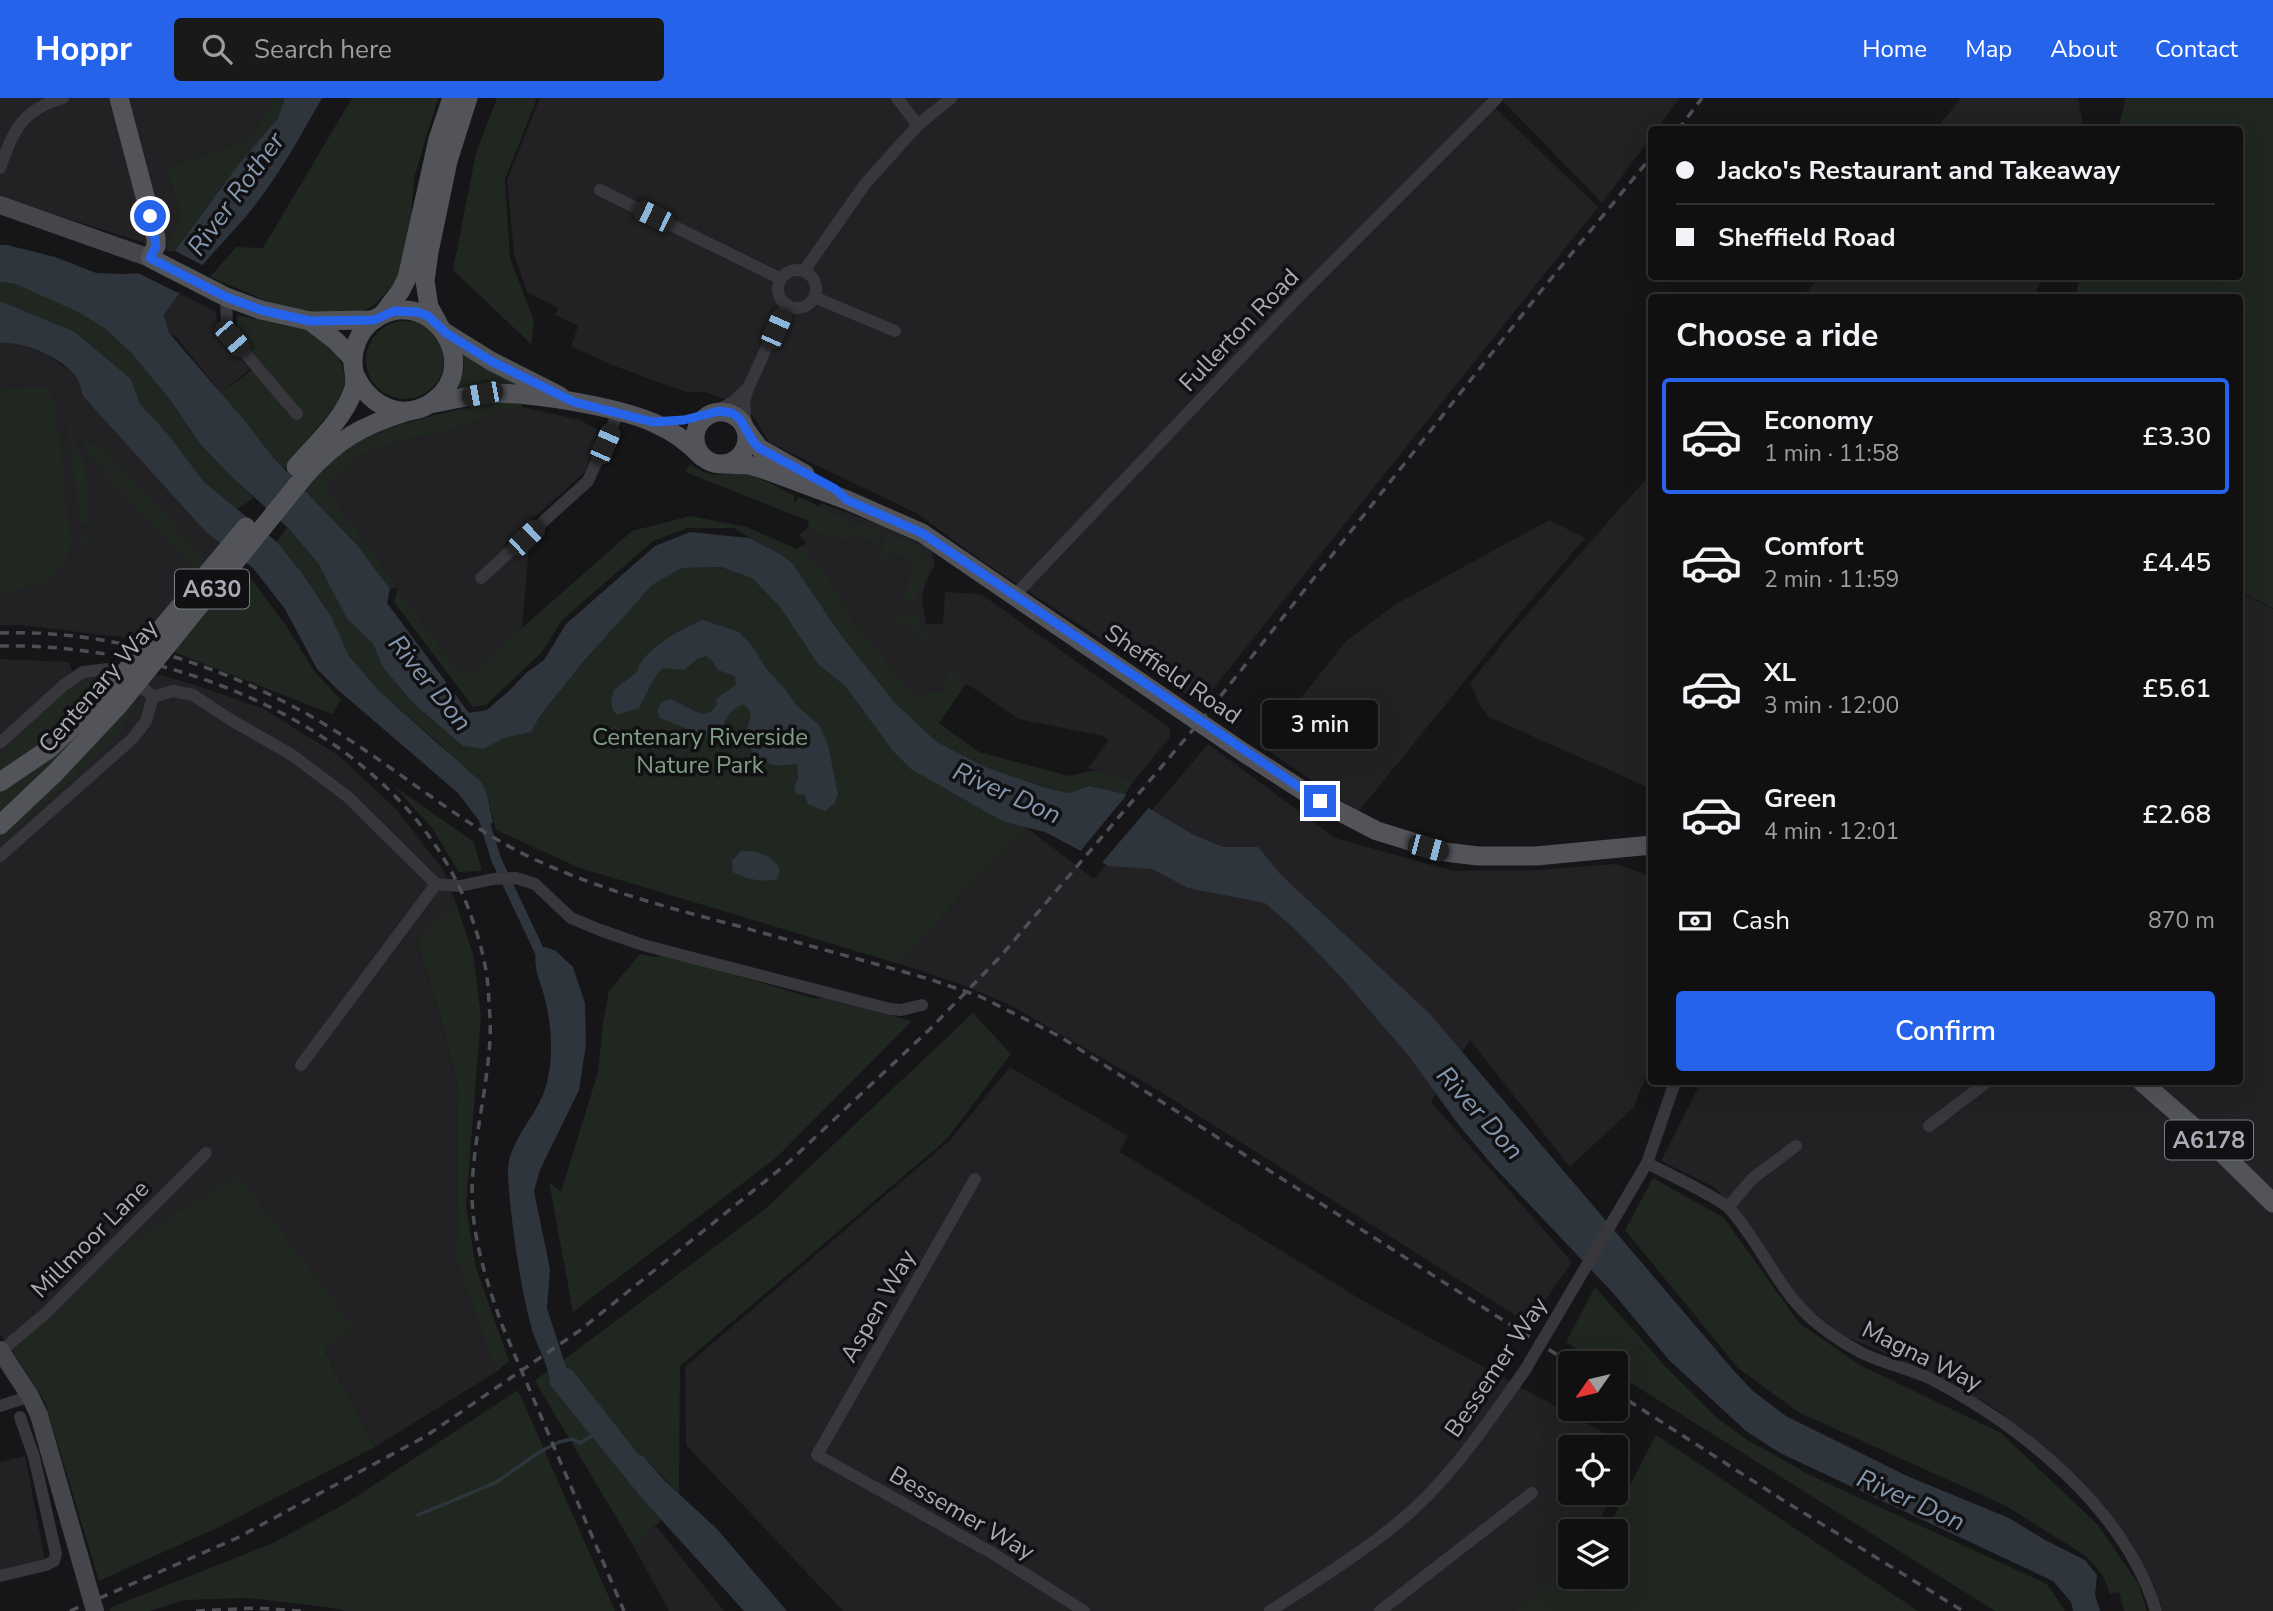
<!DOCTYPE html>
<html lang="en">
<head>
<meta charset="utf-8">
<style>
  body { margin:0; font-family:"Nunito Sans",sans-serif; background:#19191a; color:#f1f3f6; height:100vh; display:flex; flex-direction:column; font-size:26px; white-space:nowrap }
  * { box-sizing:border-box; margin:0 }
  p { font-size:23px; color:#9c9d9f }
  .icon { flex:none; width:38px; height:38px; fill:none; stroke:currentColor; stroke-width:2; stroke-linecap:round; stroke-linejoin:round }
  .map { position:relative; flex:1; overflow:hidden }
  .details { position:absolute; left:1648px; top:196px; width:595px; height:791px; display:flex; flex-direction:column; background:#101011; border-radius:7px; box-shadow:0 7px 28px #0002,0 0 0 2px #303031 }
  .details>* { flex:none }
  .hud { position:absolute; left:1648px; top:28px; width:595px; height:154px; border-radius:7px; box-shadow:0 7px 28px #0002,0 0 0 2px #303031; display:grid; align-content:center; height:154px; padding:0 28px; background:#101011 }
  .needle { width:46px; rotate:236deg }
  .fabs { position:absolute; left:1558px; top:1253px; display:grid; gap:14px }
  .fabs a { display:grid; place-items:center; width:70px; height:70px; border-radius:7px; background:#101011; box-shadow:0 7px 28px #0002,0 0 0 2px #303031; font-size:35px }
  .end { position:absolute; width:32px; height:32px; margin:-16px; border:9px solid #2563eb; background:#fff; box-shadow:0 0 0 4px #fff }
  .from { border-radius:50% }
  .bubble { position:absolute; height:49px; border-radius:7px; background:#101011; box-shadow:0 7px 28px #0002,0 0 0 2px #303031; font-size:23px; font-weight:600; line-height:49px; text-align:center }
  .car { position:absolute; width:21px; height:42px; margin:-21px -10px; border-radius:9px; box-shadow:0 0 5px 2px #0007; background:linear-gradient(#222 24%,#8ab4d8 0 40%,#222 0 76%,#8ab4d8 0 86%,#222 0) }
  .hud b { display:flex; align-items:center; gap:24px; height:66px; font-size:26px }
  .hud b+b { border-top:2px solid #303031 }
  .hud i { width:18px; height:18px; background:#f1f3f6 }
  ul { padding:0; list-style:none }
  li { display:flex; align-items:center; gap:21px; height:116px; margin:0 14px 10px; padding:0 14px; border:4px solid transparent; border-radius:7px }
  li div { flex:1 }
  li b { display:block; font-size:26px }
  li em { font-style:normal; font-weight:600 }
  li.active { border-color:#2563eb }
  li>.icon { width:63px; height:63px; stroke-width:1.5 }
  h2 { padding:0 28px; font-size:32px; line-height:84px }
  .pay { display:flex; align-items:center; gap:18px; height:77px; padding:0 28px; font-size:26px }
  .pay p { margin-inline-start:auto }
  .action { display:flex; gap:14px; margin-top:auto; padding:14px 28px }
  .action a { flex:1; height:80px; border-radius:7px; background:#2563eb; color:#fff; font-size:28px; font-weight:600; line-height:80px; text-align:center }
  header { display:flex; align-items:center; gap:42px; box-sizing:border-box; height:98px; padding:0 35px; background:#2563eb; color:#fff }
  header strong { font-size:33px }
  nav { display:flex; gap:38px; margin-inline-start:auto; font-size:24px }
  .search { width:490px; height:63px; background:#19191a; display:flex; align-items:center; gap:18px; box-sizing:border-box; padding:0 24px; border-radius:7px; color:#9c9d9f; font-size:26px }
  .map>svg:first-child { display:block }
  .built { fill:#222224 }
  .green { fill:#202721 }
  .water { fill:#2f353c }
  .pier { fill:#161517 }
  .lines { fill:none; stroke-linecap:round; stroke-linejoin:round }
  .stream { stroke:#2f353c; stroke-width:3.5 }
  .canal { stroke:#2f353c; stroke-width:10 }
  .street { stroke:#37373c; stroke-width:12 }
  .secondary { stroke:#45464b; stroke-width:18 }
  .primary { stroke:#53545a; stroke-width:19 }
  .rail { stroke:#4e4f54; stroke-width:3.5; stroke-dasharray:9 7; stroke-linecap:butt }
  .street-bridge { stroke:#37373c; stroke-width:12 }
  .secondary-bridge { stroke:#45464b; stroke-width:18 }
  .primary-bridge { stroke:#53545a; stroke-width:19 }
  .route { stroke:#2563eb; stroke-width:9 }
  .labels { text-anchor:middle; dominant-baseline:central; stroke-width:7; stroke-linejoin:round; paint-order:stroke }
  .shield { fill:#111012; stroke:#7b7d85; stroke-width:2 }
  .shield-label { font-size:23px; font-weight:bold; fill:#a9acb6 }
  .street-label { font-size:24px; fill:#a9acb6; stroke:#111012 }
  .park-label { font-size:24px; fill:#819f86; stroke:#111012 }
  .water-label { font-size:26px; font-style:italic; fill:#8396ae; stroke:#111012 }
</style>
</head>
<body>
<header>
<strong>Hoppr</strong>
<div class="search"><svg class="icon" aria-label="search" viewBox="0 0 24 24"><circle cx="10" cy="10" r="6"/><path d="M15 15l6 6"/></svg>Search here</div>
<nav><a>Home</a><a>Map</a><a>About</a><a>Contact</a></nav>
</header>
<div class="map">
<svg width="2273" height="1513" viewBox="0 0 2273 1513">
  <rect width="100%" height="100%" fill="#161517"/>
  <g class="built">
    <path d="M0,0H275L249,42L166,70L181,117L173,138L166,143L169,153L0,99Z"/>
    <path d="M540,0H1485L1598,109L1201,606L991,469L916,415L770,345L744,304H733L706,294H687L671,289L612,267L571,248L578,228L555,217L558,210L527,194L514,156L507,82Z"/>
    <path d="M1500,0H1680L1657,31L1652,32V38L1602,105Z"/>
    <path d="M1961,0H2078L2082,22L2080,31H1936Z"/>
    <path d="M1820,178H2042V179L2034,199H1803Z"/>
    <path d="M178,195L215,213L222,239L250,271L221,295L175,238L169,235L164,217Z"/>
    <path d="M13,244L46,256L77,278L83,298L222,447L145,542L20,527H0V245Z"/>
    <path d="M522,309L580,322L598,332L586,373L504,447L529,449L522,530L473,573L456,571L323,388L367,354L425,337L449,334L499,313Z"/>
    <path d="M1652,374V691L1489,619L1480,607L1470,585L1515,530Z"/>
    <path d="M821,405L888,430L928,450L932,455L935,467L926,484L922,500L926,526H943L945,494L981,496L1170,630V639L1134,683L1088,670L1109,642L1102,638L1019,621L967,586L919,605L848,516L830,500L798,451L806,446L799,436L807,431Z"/>
    <path d="M1549,422L1585,440L1511,526L1358,714L1263,649L1346,543L1396,506Z"/>
    <path d="M2240,494L2273,511V1513H2163L2154,1488L2131,1444L2094,1399L2053,1356L1990,1307L1919,1270L1842,1237L1802,1205L1735,1110L1714,1089L1661,1063L1701,984H2240Z"/>
    <path d="M0,561L69,564L72,573L111,565L124,567L189,585L262,610L338,657L396,711L444,773L456,805L417,845L439,914L458,989L457,1164L496,1274L375,1349L324,1250L353,1230L10,1249L0,1236Z"/>
    <path d="M1208,646L1335,740L1453,773L1536,772L1616,766L1652,779V963L1634,1009L1570,1069L1470,942L1431,1004L1572,1164L1529,1226L1156,991L1008,906L958,885L899,866L974,783L1027,730L1094,781Z"/>
    <path d="M1010,969L1128,1038L1120,1054L1370,1207L1630,1349L1627,1372L1615,1392V1349H1570V1395H1614L1593,1433H1570V1473L1518,1513H843L686,1347L685,1269L950,1042Z"/>
    <path d="M25,1358L46,1467L0,1478V1364Z"/>
    <path d="M656,1428L724,1513H669L634,1449Z"/>
  </g>
  <g class="green">
    <path d="M275,0H285L278,20L238,67L175,153H169L166,143L173,138L181,117L166,70L249,42Z"/>
    <path d="M352,0H438L414,80L411,122L397,182L374,207L359,215L321,214L278,208L210,179L236,149L263,150Z"/>
    <path d="M497,0H537L505,81L510,160L534,223L531,246L453,172L476,55Z"/>
    <path d="M2126,0H2273V510L2240,493V200L2075,199L2080,179L2240,178V32L2118,31Z"/>
    <path d="M0,184L15,186L78,214L107,232L133,257L168,299L201,347L254,400L236,412L204,384L168,336L140,306L131,281L75,234L0,203Z"/>
    <path d="M237,217L317,234L331,247L341,265L346,281L342,299L284,371L221,295L261,265L237,239Z"/>
    <circle cx="405" cy="262" r="39"/>
    <path d="M463,254L538,291L457,294L464,271Z"/>
    <path d="M35,288L48,290L55,304L71,446L64,467L49,482L0,498V292Z"/>
    <path d="M501,303L522,304V309L499,313L449,334L425,337L367,354L324,388L456,571L473,573L632,433L690,418L747,429L797,451L804,447L815,467L820,464L848,516L919,604L932,594L939,595L943,592V586L947,582V569L911,526L904,530L895,520L896,515L916,519L942,560L966,586L939,625L979,654L1069,678L1095,672L1134,683L1125,696L1089,688L1069,695L1046,690L983,668L937,644L896,606L840,536L793,466L734,430H688L653,443L562,522L542,554L486,607L473,609L394,504L398,490L390,491L358,448L305,392C314,381 323,369 334,360C372,327 451,313 501,303Z"/>
    <path d="M67,320L75,330L72,332C73,339 75,344 76,352H78L84,364L91,432L96,436L80,450L81,438L89,437L88,425H80Z"/>
    <path d="M85,339L89,345L105,351L208,465L198,476L92,361L82,342Z"/>
    <path d="M690,366C719,386 723,371 749,377C765,382 780,390 795,398L793,403L796,404L798,399L804,401L847,422L848,428L853,429L855,425L882,432L879,445L859,439L845,442L807,431L809,423L685,374Z"/>
    <path d="M287,429L318,465L347,521L373,546L382,568L412,604L463,648L482,651L504,640L531,633L540,618L583,564L651,487L682,470L721,469L752,480L780,509L818,566L846,589L892,652L1004,724L1027,730L974,783L899,866L580,770L496,732L487,696L442,648L379,593L349,558L332,520L302,475L277,444Z"/>
    <path d="M887,435L921,450L922,458L930,461L932,464L924,481L921,495L918,494L915,499L917,502L904,503L913,464L904,461V458L888,454L883,471L879,462Z"/>
    <path d="M243,470L287,529L314,573L341,602L332,616L174,554Z"/>
    <path d="M95,580L110,581L68,626L0,679V656L68,592Z"/>
    <path d="M134,601L137,608L108,648L0,745V735Z"/>
    <path d="M94,620L61,659L0,715V693Z"/>
    <path d="M394,688L474,744L482,773L459,774L432,730Z"/>
    <path d="M456,805L473,856L481,917L466,1108L476,1170L509,1263L496,1274L457,1164L458,989L439,914L417,844Z"/>
    <path d="M640,856L656,859L667,857L813,900H824L912,923L777,1059L573,1214L549,1084L561,1094L598,974L603,924L609,893Z"/>
    <path d="M973,915L1011,956L946,1042L680,1268L679,1396L643,1358L638,1356L562,1263L765,1111Z"/>
    <path d="M238,1077L354,1229L324,1251L375,1349L221,1428L99,1483L45,1304L10,1249L113,1155Z"/>
    <path d="M1653,1080L1724,1120L1799,1225L1860,1267L2001,1335L2098,1427L2139,1487L2147,1513H2124L2119,1494L2110,1496L2103,1478L2086,1458L2006,1408L1798,1314L1738,1270L1625,1132Z"/>
    <path d="M1595,1189L1667,1270L1717,1320L1746,1341L1810,1377L2047,1486L2065,1513H1995L1615,1275V1265H1600L1566,1244Z"/>
    <path d="M549,1272L550,1287L661,1422L634,1449L535,1283Z"/>
    <path d="M518,1292L615,1513H345L326,1509L248,1500L185,1502L149,1513H110L109,1510L271,1446L348,1404Z"/>
    <path d="M1656,1337L1918,1513H1515L1570,1471V1479H1615V1433H1606Z"/>
  </g>
  <g class="water">
    <path d="M285,0H322C298,42 275,85 243,122C215,153 187,182 164,217L169,235L245,323L274,360L358,448L390,491L387,505L469,615L487,612L510,592L526,575L544,562L566,526L655,448L690,434L749,440L780,456L793,466L840,536L896,606L937,644L983,668L1046,690L1069,695L1089,688L1125,696L1192,736L1223,749H1258L1281,777L1430,916L1734,1273L1753,1293L1786,1318L1907,1378L2009,1420L2045,1442L2085,1462L2097,1477L2095,1497L2100,1513H2073L2071,1504L2053,1483L1780,1355L1746,1333L1669,1262L1614,1196L1493,1068L1458,1026L1408,957L1341,879L1297,833L1265,805L1188,790L1152,771L1109,768L1045,734L1004,724L911,671L892,652L846,589L818,566L780,509L752,480L721,469L682,470L652,487L583,564L540,618L531,634L504,640L483,651L463,648L412,604L382,568L373,546L347,521L318,465L287,429L233,380L201,347L168,299L133,257L107,232L78,214L15,186L0,184V147H7L55,159L96,175L122,176L150,175L175,153L238,67L278,20Z"/>
    <path d="M0,203L75,234L131,281L140,306L168,336L204,384L277,444L302,475L332,520L349,558L379,593L481,684L487,696L493,725L483,728L458,695L338,592L317,571L285,511L253,470L206,434L83,298C81,291 79,282 75,277C59,259 24,243 0,245Z"/>
    <path d="M703,522L739,534L752,548L767,572L786,592L796,607L819,627L828,647L838,696L834,706L825,713L808,706L805,697L796,696L794,689L798,681L797,666C789,666 781,668 774,667C761,665 743,649 746,635C748,625 751,625 750,613L744,606C724,612 726,630 712,641L660,620L657,614L661,605L670,601L701,616L711,614L717,607L716,601L736,587L735,578L718,572L712,562L706,558L697,561L684,572L663,570C655,576 645,599 639,610L617,617L613,612L611,602L614,592L637,574C642,552 682,530 703,522Z"/>
    <path d="M741,753C758,753 773,756 780,772L777,781C765,785 744,781 733,774L732,763Z"/>
    <path d="M545,849L556,853L573,869L585,905L586,947L579,992L540,1072L534,1093L550,1171L547,1210L566,1269L573,1273L638,1356L643,1358L665,1383L717,1431L787,1513H744L646,1405L550,1287C549,1266 538,1251 532,1232C520,1188 511,1124 508,1079C505,1046 536,1020 545,991C554,964 552,928 545,901C541,885 533,871 536,855Z"/>
  </g>
  <g class="pier">
    <path d="M175,153L204,168L190,187L178,195L136,174L149,171L161,161Z"/>
    <path d="M1129,694L1151,707L1100,767L1078,756Z"/>
  </g>
  <g class="lines">
    <path class="stream" d="M418,1417L495,1385L541,1353L559,1344L572,1341L580,1345L593,1337"/>
    <path class="canal" d="M482,715L496,761L545,865"/>
    <g class="street">
      <path d="M897,0L918,27"/>
      <path d="M0,70C14,32 21,12 63,0"/>
      <path d="M600,92L781,181"/>
      <circle cx="797" cy="191" r="19"/>
      <path d="M804,173L865,86L918,27L951,0"/>
      <path d="M226,199L227,226L232,240L297,316"/>
      <path d="M814,199L895,233"/>
      <path d="M748,290L787,206"/>
      <path d="M714,314L733,304L748,290L744,304L746,331"/>
      <path d="M481,480L588,383L618,315"/>
      <path d="M1015,497L1300,197L1497,0"/>
      <path d="M153,599L173,593L193,597L231,622L292,657L348,699L436,786L460,788L493,781L516,780L535,786L571,820L600,832L643,847L890,911L901,912L922,907"/>
      <path d="M0,645L64,587L83,574L108,571L128,576L153,599"/>
      <path d="M0,758L133,640L146,623L153,599"/>
      <path d="M301,967L436,786"/>
      <path d="M1929,1028L1987,984"/>
      <path d="M1647,1065C1664,1074 1720,1100 1730,1111C1761,1146 1778,1192 1813,1222C1827,1234 1845,1246 1862,1255C1884,1266 1909,1270 1931,1281C2023,1329 2125,1411 2156,1513"/>
      <path d="M975,1081L817,1357L992,1455L1084,1513"/>
      <path d="M1728,1109L1753,1080L1796,1048"/>
      <path d="M1617,1116L1647,1065L1675,984"/>
      <path d="M1,1253L46,1215L206,1055"/>
      <path d="M0,1308L30,1298"/>
      <path d="M0,1478L46,1467L54,1463L56,1456L34,1359L20,1319"/>
      <path d="M1270,1513C1312,1486 1355,1459 1394,1428C1447,1386 1486,1327 1525,1272"/>
      <path d="M1380,1513L1532,1395"/>
    </g>
    <g class="secondary">
      <path d="M0,107L150,160"/>
      <path d="M0,1252L30,1298L39,1317"/>
    </g>
    <g class="primary">
      <path d="M119,0L156,140V148L150,160L226,199L261,212L310,223L374,222"/>
      <path d="M383,216L401,192L407,180L438,41L452,0"/>
      <path d="M310,223L336,243L353,261"/>
      <path d="M438,225L429,209L425,183L429,154L448,63L468,0"/>
      <path d="M446,235L491,263L560,298"/>
      <path d="M430,306C448,303 466,298 483,296C523,292 618,309 654,325C673,333 688,344 702,359"/>
      <circle cx="721" cy="340" r="26"/>
      <path d="M746,332L759,350L805,376"/>
      <path d="M725,366L749,367L763,371L847,402L922,435L1243,654L1319,703L1377,733L1445,754L1478,758H1536L1652,747"/>
      <path d="M296,369C314,348 345,319 353,293C357,283 354,276 353,267C352,247 362,227 380,218C432,190 482,265 435,302C406,325 371,310 356,279"/>
      <path d="M307,375C339,341 361,328 406,314"/>
      <path d="M0,684L49,651L105,598"/>
      <path d="M0,727L55,675L118,608"/>
      <path d="M2142,984L2214,1047L2273,1105"/>
    </g>
    <g class="rail">
      <path d="M1678,32L1702,0"/>
      <path d="M0,535C122,531 243,573 345,639C409,680 467,730 536,762C601,792 669,810 738,828C802,846 867,863 932,882L979,898L1059,938L1570,1265"/>
      <path d="M0,548C178,544 402,635 469,812C478,837 486,863 488,889C489,906 491,925 490,942C487,993 473,1043 472,1094C472,1140 487,1185 502,1227L624,1513"/>
      <path d="M1615,1294L1778,1399L1963,1513"/>
      <path d="M70,1513L237,1440L426,1338L579,1233L789,1064L930,931L1000,859L1208,614L1545,188L1652,58"/>
      <path d="M196,1513L256,1510L301,1513"/>
    </g>
    <path class="street-bridge" d="M1525,1272L1617,1116"/>
    <path class="secondary-bridge" d="M39,1317L95,1513"/>
    <g class="primary-bridge">
      <path d="M105,598L246,429"/>
      <path d="M118,608L307,375"/>
    </g>
  </g>
  <g class="lines">
    <path class="route" d="M150,118L156,148L150,160L226,199L261,212L310,223L374,222L394,213L417,214L428,218L446,235L491,263L574,304L653,324L684,322L719,313L732,315L740,321L752,342L759,350L835,391L847,402L922,435L1320,703"/>
  </g>
  <g class="labels">
    <g class="shield">
      <rect x="175" y="471.5" width="74" height="39" rx="5"/>
      <rect x="2165" y="1022.5" width="88" height="39" rx="5"/>
    </g>
    <g class="shield-label">
      <text x="212" y="491">A630</text>
      <text x="2209" y="1042">A6178</text>
    </g>
    <g class="street-label">
      <text transform="translate(1239 232) rotate(-46)">Fullerton Road</text>
      <text transform="translate(1173 576) rotate(34)">Sheffield Road</text>
      <text transform="translate(98 588) rotate(-49)">Centenary Way</text>
      <text transform="translate(90 1141) rotate(-45)">Millmoor Lane</text>
      <text transform="translate(878 1208) rotate(-60)">Aspen Way</text>
      <text transform="translate(1922 1258) rotate(26)">Magna Way</text>
      <text transform="translate(1496 1269) rotate(-56)">Bessemer Way</text>
      <text transform="translate(962 1415) rotate(30)">Bessemer Way</text>
    </g>
    <g class="park-label">
      <text x="700" y="639">Centenary Riverside<tspan x="700" dy="28">Nature Park</tspan></text>
    </g>
    <g class="water-label">
      <text transform="translate(236 96) rotate(-54)">River Rother</text>
      <text transform="translate(430 585) rotate(51)">River Don</text>
      <text transform="translate(1007 695) rotate(24)">River Don</text>
      <text transform="translate(1480 1015) rotate(48)">River Don</text>
      <text transform="translate(1911 1402) rotate(24)">River Don</text>
    </g>
  </g>
</svg>
<div class="fabs">
<a><svg class="needle" viewBox="-14 -14 28 28"><path d="M0-13l5 13h-10z" fill="#e53935"/><path d="M0 13l5-13h-10z" fill="#9c9d9f"/></svg></a>
<a><svg class="icon" aria-label="locate" viewBox="0 0 24 24"><circle cx="12" cy="12" r="6"/><path d="M12 2v4M12 18v4M2 12h4M18 12h4"/></svg></a>
<a><svg class="icon" aria-label="layers" viewBox="0 0 24 24"><path d="M12 4l9 5-9 5-9-5zM3 14l9 5 9-5"/></svg></a>
</div>
<i class="end from" style="left:150px;top:118px"></i>
<i class="end" style="left:1320px;top:703px"></i>
<div class="bubble" style="left:1262px;top:602px;width:116px">3 min</div>
<i class="car" style="left:653px;top:118px;rotate:296deg"></i>
<i class="car" style="left:776px;top:231px;rotate:24deg"></i>
<i class="car" style="left:232px;top:240px;rotate:139deg"></i>
<i class="car" style="left:482px;top:296px;rotate:259deg"></i>
<i class="car" style="left:605px;top:346px;rotate:24deg"></i>
<i class="car" style="left:526px;top:440px;rotate:46deg"></i>
<i class="car" style="left:1428px;top:750px;rotate:105deg"></i>
<div class="hud">
<b><i class="from"></i>Jacko's Restaurant and Takeaway</b>
<b><i></i>Sheffield Road</b>
</div>
<section class="details">
<h2>Choose a ride</h2>
<ul>
<li class="active"><svg class="icon" aria-label="car" viewBox="0 0 24 24"><path d="M5 17H2v-5l4-1 3-4h7l3 4 3 1v5h-3M9 17h6M6 11h13"/><circle cx="7" cy="17" r="2"/><circle cx="17" cy="17" r="2"/></svg><div><b>Economy</b><p>1 min · 11:58</p></div><em>£3.30</em></li>
<li><svg class="icon" aria-label="car" viewBox="0 0 24 24"><path d="M5 17H2v-5l4-1 3-4h7l3 4 3 1v5h-3M9 17h6M6 11h13"/><circle cx="7" cy="17" r="2"/><circle cx="17" cy="17" r="2"/></svg><div><b>Comfort</b><p>2 min · 11:59</p></div><em>£4.45</em></li>
<li><svg class="icon" aria-label="car" viewBox="0 0 24 24"><path d="M5 17H2v-5l4-1 3-4h7l3 4 3 1v5h-3M9 17h6M6 11h13"/><circle cx="7" cy="17" r="2"/><circle cx="17" cy="17" r="2"/></svg><div><b>XL</b><p>3 min · 12:00</p></div><em>£5.61</em></li>
<li><svg class="icon" aria-label="car" viewBox="0 0 24 24"><path d="M5 17H2v-5l4-1 3-4h7l3 4 3 1v5h-3M9 17h6M6 11h13"/><circle cx="7" cy="17" r="2"/><circle cx="17" cy="17" r="2"/></svg><div><b>Green</b><p>4 min · 12:01</p></div><em>£2.68</em></li>
</ul>
<div class="pay"><svg class="icon" aria-label="cash" viewBox="0 0 24 24"><path d="M3 7h18v10H3z"/><circle cx="12" cy="12" r="2"/></svg>Cash<p>870 m</p></div>
<div class="action"><a>Confirm</a></div>
</section>
</div>
</body>
</html>
